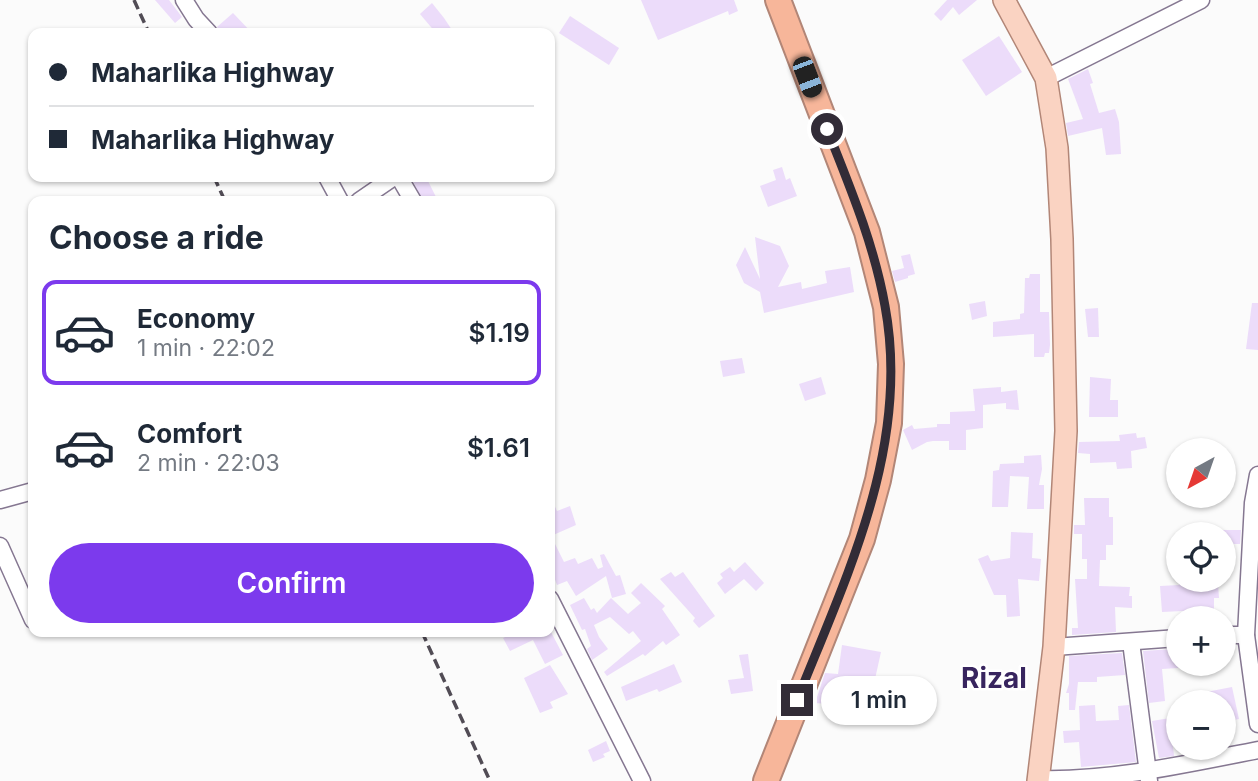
<!DOCTYPE html>
<html lang="en">
<head>
<meta charset="utf-8">
<style>
  body { margin:0; font-family:Inter,sans-serif; background:#f2f2f3; color:#1f2937; height:100vh; display:flex; flex-direction:column; font-size:26px; white-space:nowrap }
  * { box-sizing:border-box; margin:0 }
  p { font-size:23px; color:#747a83 }
  .icon { flex:none; width:38px; height:38px; fill:none; stroke:currentColor; stroke-width:2; stroke-linecap:round; stroke-linejoin:round }
  .map { position:relative; flex:1; overflow:hidden }
  .sheet { position:absolute; left:28px; top:196px; width:527px; height:441px; display:flex; flex-direction:column; background:#fff; border-radius:14px; box-shadow:0 2px 5px #0004 }
  .sheet>* { flex:none }
  .hud { position:absolute; left:28px; top:28px; width:527px; height:154px; border-radius:14px; box-shadow:0 2px 5px #0004; display:grid; align-content:center; height:154px; padding:0 21px; background:#fff }
  .needle { width:46px; rotate:220deg }
  .fabs { position:absolute; left:1166px; top:438px; display:grid; gap:14px }
  .fabs a { display:grid; place-items:center; width:70px; height:70px; border-radius:50%; background:#fff; box-shadow:0 2px 5px #0004; font-size:35px }
  .end { position:absolute; width:32px; height:32px; margin:-16px; border:9px solid #322c37; background:#fff; box-shadow:0 0 0 4px #fff }
  .from { border-radius:50% }
  .bubble { position:absolute; height:49px; border-radius:24px; background:#fff; box-shadow:0 2px 5px #0004; font-size:23px; font-weight:600; line-height:49px; text-align:center }
  .car { position:absolute; width:21px; height:42px; margin:-21px -10px; border-radius:9px; box-shadow:0 0 5px 2px #0007; background:linear-gradient(#222 24%,#8ab4d8 0 40%,#222 0 76%,#8ab4d8 0 86%,#222 0) }
  .hud b { display:flex; align-items:center; gap:24px; height:66px; font-size:26px }
  .hud b+b { border-top:2px solid #e0e1e3 }
  .hud i { width:18px; height:18px; background:#1f2937 }
  ul { padding:0; list-style:none }
  li { display:flex; align-items:center; gap:21px; height:105px; margin:0 14px 10px; padding:0 7px; border:4px solid transparent; border-radius:14px }
  li div { flex:1 }
  li b { display:block; font-size:26px }
  li em { font-style:normal; font-weight:600 }
  li.selected { border-color:#7c3aed }
  li>.icon { width:63px; height:63px; stroke-width:1.5 }
  h2 { padding:0 21px; font-size:32px; line-height:84px }
  .primary-button { display:flex; gap:14px; margin-top:auto; padding:14px 21px }
  .primary-button a { flex:1; height:80px; border-radius:42px; background:#7c3aed; color:#fff; font-size:28px; font-weight:600; line-height:80px; text-align:center }
  .map>svg:first-child { display:block }
  .building { fill:#ecdcfa }
  .lines { fill:none; stroke-linecap:round; stroke-linejoin:round }
  .minor-casing { stroke:#857791; stroke-width:19 }
  .major-casing { stroke:#b28677; stroke-width:24 }
  .highway-casing { stroke:#b28677; stroke-width:28 }
  .minor { stroke:#fff; stroke-width:16 }
  .major { stroke:#fad3c2; stroke-width:21 }
  .highway { stroke:#f7b69a; stroke-width:24 }
  .rail { stroke:#514c55; stroke-width:3.5; stroke-dasharray:10 5; stroke-linecap:butt }
  .route { stroke:#322c37; stroke-width:9 }
  .labels { text-anchor:middle; dominant-baseline:central; stroke-width:5; stroke-linejoin:round; paint-order:stroke }
  .quarter-label { font-size:28px; font-weight:bold; fill:#38255f; stroke:#fff }
</style>
</head>
<body>
<div class="map">
<svg width="1258" height="781" viewBox="0 0 1258 781">
  <rect width="100%" height="100%" fill="#fbfbfb"/>
  <g class="building">
    <path d="M155,0H169L182,17L175,23Z"/>
    <path d="M641,0H734L738,11L729,15L728,11L658,40Z"/>
    <path d="M977,0L959,15L953,7L941,21L934,14L947,0Z"/>
    <path d="M432,3L444,18L454,33H436L420,14Z"/>
    <path d="M233,13L252,33H222L219,31L217,27Z"/>
    <path d="M570,16L619,48L609,65L559,33Z"/>
    <path d="M999,36L1022,72L986,96L962,60Z"/>
    <path d="M1088,69L1093,83L1090,84L1099,113L1115,109L1119,122L1121,154L1106,155L1102,128L1068,136L1066,123L1083,119L1068,79Z"/>
    <path d="M782,167L786,180L790,178L797,196L768,207L760,186L776,180L773,170Z"/>
    <path d="M411,177H426L438,201H423Z"/>
    <path d="M755,237L780,246L789,266L778,287L801,282L802,289L827,283L825,271L850,267L854,292L764,313L760,292L744,283L736,265L745,247L760,279Z"/>
    <path d="M910,254L915,274L908,276V278L895,282L892,271L904,268L901,256Z"/>
    <path d="M1030,274H1040V312H1049L1050,345L1049,353H1045L1044,357H1034V334L993,337V322L1020,319V314L1024,313L1025,278H1029Z"/>
    <path d="M985,301L987,316L972,320L969,304Z"/>
    <path d="M1252,303H1258V350L1246,349Z"/>
    <path d="M1098,308L1099,337H1088L1085,309Z"/>
    <path d="M742,358L745,373L723,377L720,361Z"/>
    <path d="M821,377L826,394L805,401L799,384Z"/>
    <path d="M1090,377L1111,379L1110,400H1118V417H1089Z"/>
    <path d="M1001,387V392L1017,390L1019,410L1006,409V403L983,405V428L966,430V450H949V441H933L927,442L912,450L903,430L912,425L914,429L937,427V424H950V412L975,411L973,389Z"/>
    <path d="M1136,433L1137,438L1145,437L1147,448L1131,451L1132,468L1117,469L1116,462L1090,463V454L1078,453L1079,442L1120,441L1119,435Z"/>
    <path d="M1041,455L1042,469L1039,485H1044V509H1027L1029,477L1010,476L1008,507H992L993,471L999,470L1000,464L1024,463V456Z"/>
    <path d="M550,496L557,511L570,506L576,525L551,536L564,562L575,558L578,564L592,558L598,569L603,567L600,555L604,554L616,576L620,575L626,594L612,598L606,576L576,596L567,581L557,585L550,566Z"/>
    <path d="M1084,498H1109V517H1113V545H1106V560H1100L1099,586L1130,587L1129,596H1132V608L1115,607L1116,632L1072,635V628H1078L1075,579H1087V559H1082V534H1074V525H1085Z"/>
    <path d="M1223,530H1241L1240,544H1223Z"/>
    <path d="M1011,532L1033,533L1032,558L1041,559L1039,581L1018,579L1020,616L1007,617L1006,595H994L978,559L988,555L991,561L1010,558Z"/>
    <path d="M745,562L764,583L756,591L744,579L725,594L717,583L723,578L720,574L730,567L734,572Z"/>
    <path d="M671,572L675,577L683,572L715,616L699,628L693,621L695,618L660,579Z"/>
    <path d="M1191,579L1192,584L1218,583L1219,598H1214V618H1183V611L1162,612L1160,586L1179,585V580Z"/>
    <path d="M641,583L665,606L662,609L680,635L666,645L663,641L645,656L643,654L607,676L604,672L641,641L633,631L629,634L610,617L594,625L599,637L608,649L592,660L587,649L591,646L585,629L582,630L570,605L584,598L591,610L594,608L597,613L611,598L628,614L641,603L631,593Z"/>
    <path d="M516,632H551L563,655L545,664L533,640L510,651L503,638Z"/>
    <path d="M842,645L881,652L875,679L883,680L882,692L869,691L868,714L841,712V705L815,703L825,673L838,674Z"/>
    <path d="M1173,649L1174,657H1177L1178,668L1162,669L1165,701L1149,703L1143,651Z"/>
    <path d="M1122,653L1125,675L1097,677V682H1078L1075,710H1069V693H1066L1069,684V656Z"/>
    <path d="M748,654L753,691L731,694L728,680L744,678L739,655Z"/>
    <path d="M674,664L682,682L659,692L657,689L626,701L621,687Z"/>
    <path d="M550,665L568,694L550,702L553,708L540,713L524,678Z"/>
    <path d="M1232,687L1239,719L1223,722V702H1203L1201,693Z"/>
    <path d="M1095,705L1096,721L1119,720L1118,706L1129,705L1136,762L1081,767L1079,742L1064,743L1063,731L1080,730L1079,706Z"/>
    <path d="M1170,718L1174,756L1159,758L1152,721Z"/>
    <path d="M606,741L610,751L603,754L605,757L593,762L588,750Z"/>
  </g>
  <g class="lines">
    <defs>
      <g id="minor">
        <path d="M184,0L196,19L209,33"/>
        <path d="M1046,78L1201,0"/>
        <path d="M327,177L340,201"/>
        <path d="M399,177L413,201"/>
        <path d="M359,201L394,177"/>
        <path d="M1258,475L1253,503L1246,635L1258,724"/>
        <path d="M0,500L33,491"/>
        <path d="M0,546L33,620"/>
        <path d="M550,599L642,781"/>
        <path d="M1223,635H1246"/>
        <path d="M1131,642L1149,781"/>
        <path d="M1054,647L1178,638"/>
        <path d="M1038,779C1112,781 1186,764 1258,750"/>
      </g>
      <path id="major" d="M1004,0L1046,78L1057,148L1062,239L1066,431L1054,647L1038,781"/>
      <path id="highway" d="M766,781L862,539L878,480L889,423L891,364L886,307L867,232L778,0"/>
    </defs>
    <use href="#minor" class="minor-casing"/>
    <use href="#major" class="major-casing"/>
    <use href="#highway" class="highway-casing"/>
    <use href="#minor" class="minor"/>
    <use href="#major" class="major"/>
    <use href="#highway" class="highway"/>
    <g class="rail">
      <path d="M134,0L149,33"/>
      <path d="M214,177L225,201"/>
      <path d="M422,632L490,781"/>
    </g>
  </g>
  <g class="lines">
    <path class="route" d="M797,700C847,575 911,445 885,306C874,244 850,187 827,129"/>
  </g>
  <g class="labels">
    <g class="quarter-label">
      <text x="994" y="678">Rizal</text>
    </g>
  </g>
</svg>
<div class="fabs">
<a><svg class="needle" viewBox="-14 -14 28 28"><path d="M0-13l5 13h-10z" fill="#e53935"/><path d="M0 13l5-13h-10z" fill="#747a83"/></svg></a>
<a><svg class="icon" aria-label="locate" viewBox="0 0 24 24"><circle cx="12" cy="12" r="6"/><path d="M12 2v4M12 18v4M2 12h4M18 12h4"/></svg></a>
<a>+</a>
<a>−</a>
</div>
<i class="end from" style="left:827px;top:129px"></i>
<i class="end" style="left:797px;top:700px"></i>
<div class="bubble" style="left:821px;top:676px;width:116px">1 min</div>
<i class="car" style="left:807px;top:77px;rotate:159deg"></i>
<div class="hud">
<b><i class="from"></i>Maharlika Highway</b>
<b><i></i>Maharlika Highway</b>
</div>
<section class="sheet">
<h2>Choose a ride</h2>
<ul>
<li class="selected"><svg class="icon" aria-label="car" viewBox="0 0 24 24"><path d="M5 17H2v-5l4-1 3-4h7l3 4 3 1v5h-3M9 17h6M6 11h13"/><circle cx="7" cy="17" r="2"/><circle cx="17" cy="17" r="2"/></svg><div><b>Economy</b><p>1 min · 22:02</p></div><em>$1.19</em></li>
<li><svg class="icon" aria-label="car" viewBox="0 0 24 24"><path d="M5 17H2v-5l4-1 3-4h7l3 4 3 1v5h-3M9 17h6M6 11h13"/><circle cx="7" cy="17" r="2"/><circle cx="17" cy="17" r="2"/></svg><div><b>Comfort</b><p>2 min · 22:03</p></div><em>$1.61</em></li>
</ul>
<div class="primary-button"><a>Confirm</a></div>
</section>
</div>
</body>
</html>
